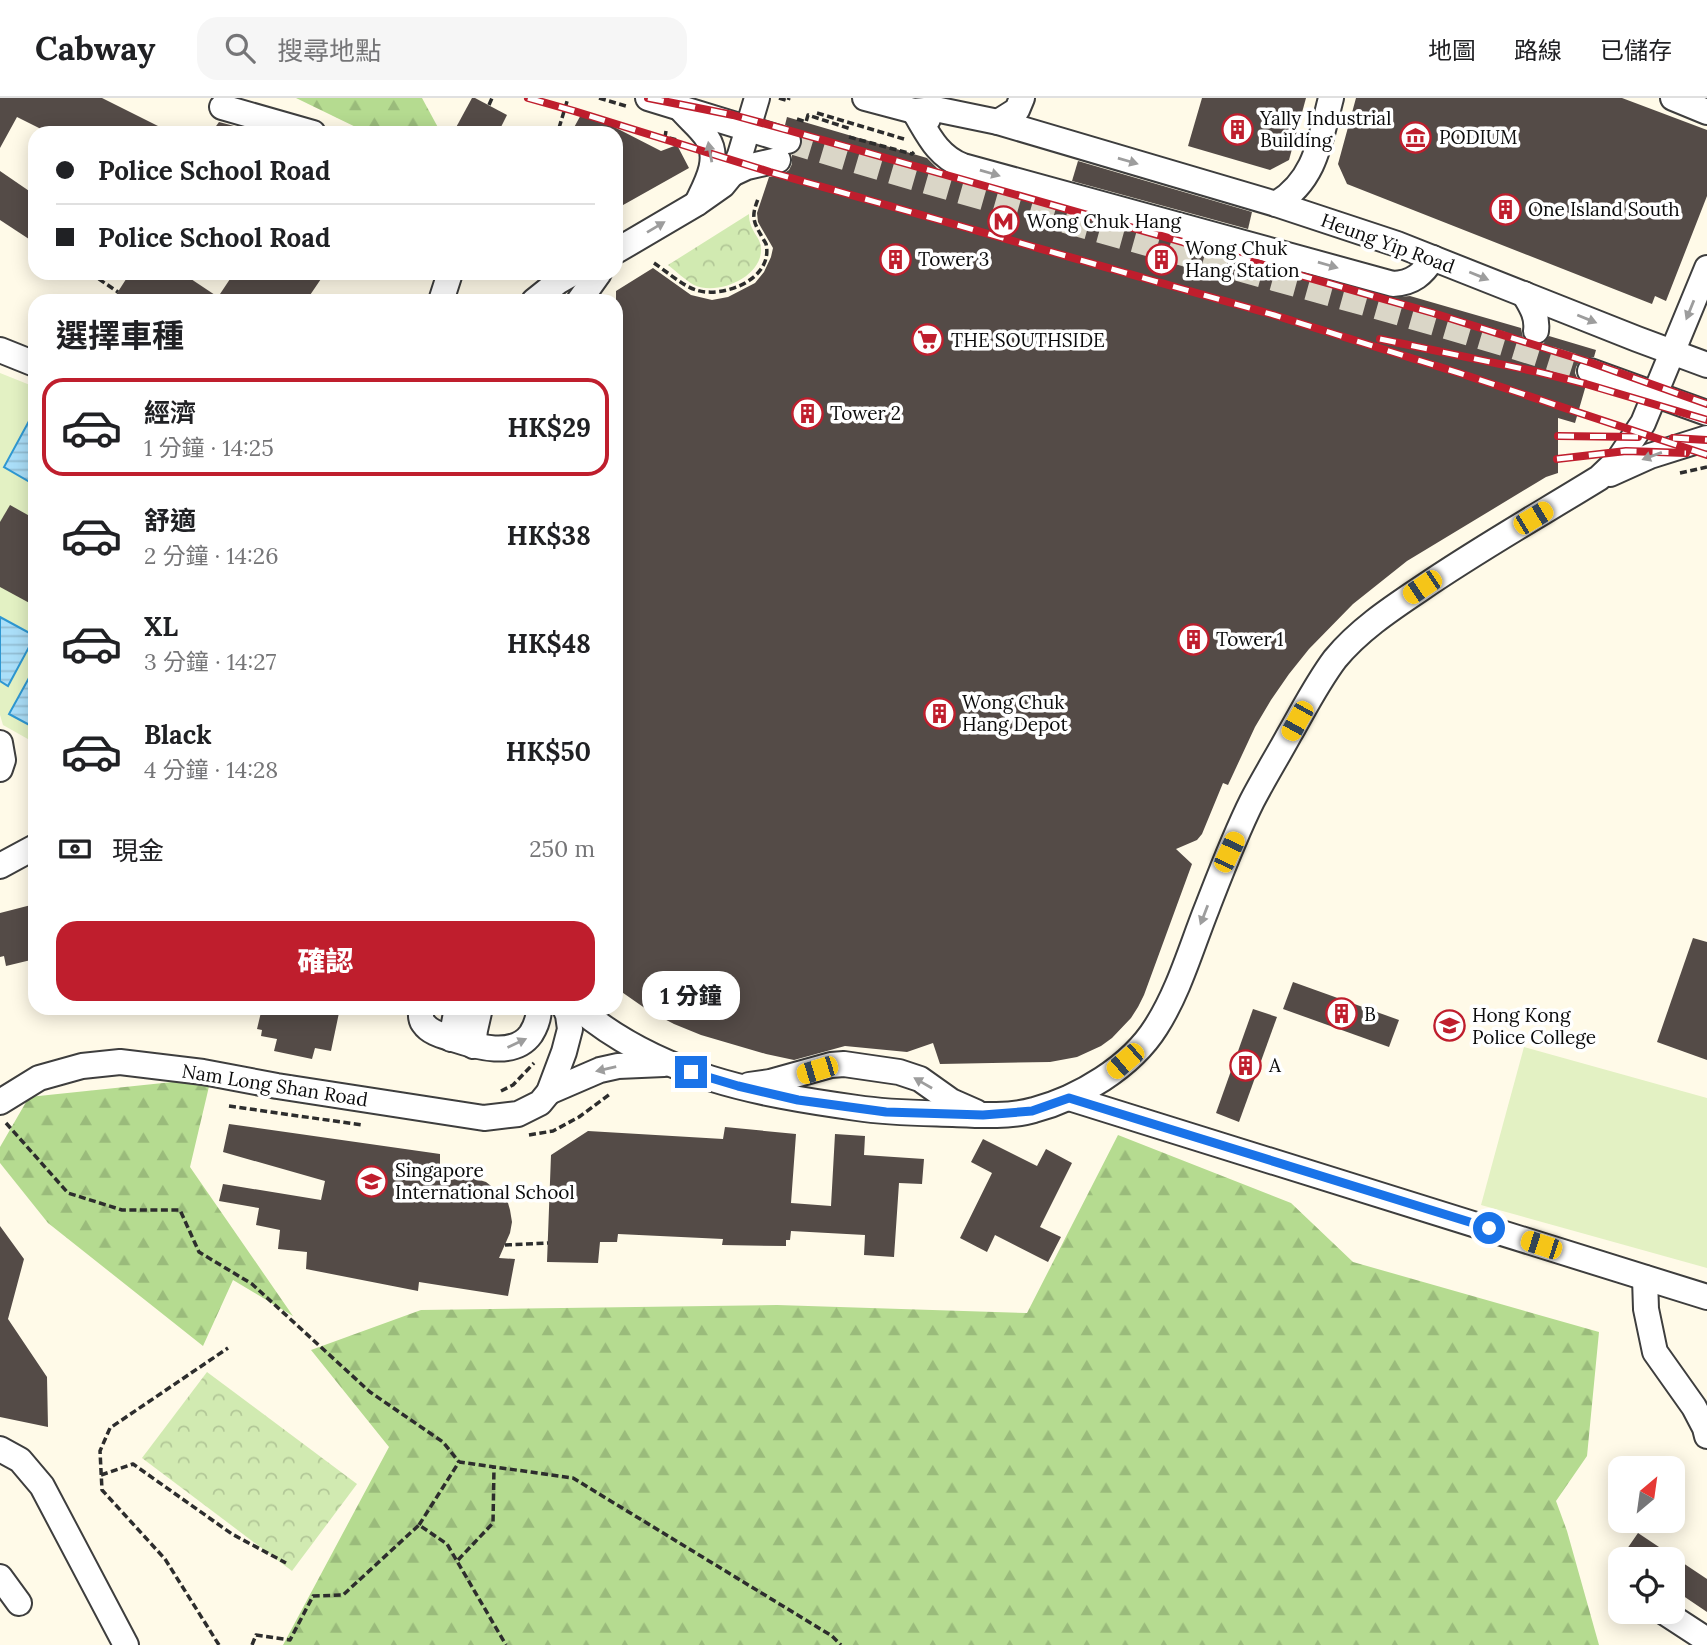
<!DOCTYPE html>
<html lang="zh-TW">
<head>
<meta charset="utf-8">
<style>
  body { margin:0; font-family:Lora,"Noto Sans TC",serif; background:#f6f6f6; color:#202124; height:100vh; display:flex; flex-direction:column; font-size:26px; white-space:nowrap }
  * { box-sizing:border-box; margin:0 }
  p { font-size:23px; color:#757577 }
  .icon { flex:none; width:38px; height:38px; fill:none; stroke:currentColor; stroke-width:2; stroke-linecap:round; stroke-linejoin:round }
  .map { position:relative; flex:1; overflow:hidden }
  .panel { position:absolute; left:28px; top:196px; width:595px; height:721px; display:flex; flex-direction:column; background:#fff; border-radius:21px; box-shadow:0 4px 18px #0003 }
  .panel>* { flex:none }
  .banner { position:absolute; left:28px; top:28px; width:595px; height:154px; border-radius:21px; box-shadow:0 4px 18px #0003; display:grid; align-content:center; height:154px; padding:0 28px; background:#fff }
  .needle { width:46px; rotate:29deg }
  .tools { position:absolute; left:1608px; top:1358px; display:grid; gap:14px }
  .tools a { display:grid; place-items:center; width:77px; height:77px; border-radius:14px; background:#fff; box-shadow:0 4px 18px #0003; font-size:35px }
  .end { position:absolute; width:32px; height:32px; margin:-16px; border:9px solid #1a73e8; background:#fff; box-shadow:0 0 0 4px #fff }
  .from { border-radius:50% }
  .bubble { position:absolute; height:49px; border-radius:21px; background:#fff; box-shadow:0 4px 18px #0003; font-size:23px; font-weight:800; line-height:49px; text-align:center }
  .car { position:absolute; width:21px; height:42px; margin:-21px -10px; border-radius:9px; box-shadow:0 0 5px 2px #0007; background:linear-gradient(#f5c518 24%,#345 0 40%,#f5c518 0 76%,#345 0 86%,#f5c518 0) }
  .banner b { display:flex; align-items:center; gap:24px; height:66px; font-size:26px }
  .banner b+b { border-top:2px solid #e0e0e0 }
  .banner i { width:18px; height:18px; background:#202124 }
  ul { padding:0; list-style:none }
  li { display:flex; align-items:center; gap:21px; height:98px; margin:0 14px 10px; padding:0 14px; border:4px solid transparent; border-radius:21px }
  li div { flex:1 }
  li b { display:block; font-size:26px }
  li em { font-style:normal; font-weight:800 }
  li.current { border-color:#bf1e2d }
  li>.icon { width:63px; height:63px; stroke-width:1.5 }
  h2 { padding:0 28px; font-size:32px; line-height:84px }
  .pay { display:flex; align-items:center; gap:18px; height:77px; padding:0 28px; font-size:26px }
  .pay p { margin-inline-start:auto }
  .action { display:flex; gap:14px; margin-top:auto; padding:14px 28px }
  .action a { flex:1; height:80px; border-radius:21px; background:#bf1e2d; color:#fff; font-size:28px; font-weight:800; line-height:80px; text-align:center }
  header { display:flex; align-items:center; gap:42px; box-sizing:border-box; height:98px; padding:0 35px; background:#fff; border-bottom:2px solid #e0e0e0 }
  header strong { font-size:33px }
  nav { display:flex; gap:38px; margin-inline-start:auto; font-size:24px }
  .search { width:490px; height:63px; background:#f6f6f6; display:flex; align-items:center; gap:18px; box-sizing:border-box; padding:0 24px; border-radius:21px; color:#757577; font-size:26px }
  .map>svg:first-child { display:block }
  .forest { fill:url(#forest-firs) }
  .park { fill:url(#park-crowns) }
  .pitch { fill:#e3f1c3 }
  .water { fill:url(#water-rules); stroke:#2f98d2; stroke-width:2 }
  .building { fill:#544b47 }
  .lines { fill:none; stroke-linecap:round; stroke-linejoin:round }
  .minor-tunnel { stroke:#dad6c7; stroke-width:24; stroke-dasharray:24 12; stroke-linecap:butt }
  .minor-casing { stroke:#3e3e3e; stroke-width:28 }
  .path { stroke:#2d2d2d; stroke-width:3.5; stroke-dasharray:7 3.5; stroke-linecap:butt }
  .minor { stroke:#fff; stroke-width:24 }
  .rail-casing { stroke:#bf1e2d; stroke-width:8 }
  .rail { stroke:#fff; stroke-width:5; stroke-dasharray:16; stroke-linecap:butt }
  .oneway { fill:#9d9d9d }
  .route { stroke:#1a73e8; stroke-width:9 }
  .labels { text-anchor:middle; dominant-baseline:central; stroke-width:7; stroke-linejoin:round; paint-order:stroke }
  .poi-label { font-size:19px; fill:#0b0b0b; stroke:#fff; text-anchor:start }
  .street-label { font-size:19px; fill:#0b0b0b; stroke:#fff }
</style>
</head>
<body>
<header>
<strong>Cabway</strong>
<div class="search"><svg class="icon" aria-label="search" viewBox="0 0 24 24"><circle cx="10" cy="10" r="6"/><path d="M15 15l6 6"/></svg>搜尋地點</div>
<nav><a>地圖</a><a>路線</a><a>已儲存</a></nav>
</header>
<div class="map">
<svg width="1707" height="1547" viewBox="0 0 1707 1547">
  <defs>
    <pattern id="forest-firs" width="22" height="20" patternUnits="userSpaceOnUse" patternTransform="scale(1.75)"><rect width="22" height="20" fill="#b5db90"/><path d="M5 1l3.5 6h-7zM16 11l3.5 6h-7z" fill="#9abb7b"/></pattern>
    <pattern id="park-crowns" width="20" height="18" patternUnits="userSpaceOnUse" patternTransform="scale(1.75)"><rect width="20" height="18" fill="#d1eab1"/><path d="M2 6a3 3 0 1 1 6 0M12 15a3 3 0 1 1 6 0" fill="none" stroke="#b2c797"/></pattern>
    <pattern id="water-rules" width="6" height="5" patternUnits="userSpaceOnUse" patternTransform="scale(1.75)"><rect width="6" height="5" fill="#abdff9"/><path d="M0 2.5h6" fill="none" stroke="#92bed4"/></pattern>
  </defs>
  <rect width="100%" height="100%" fill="#fffae8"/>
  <g class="forest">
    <path d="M296,0H422L441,35H368Z"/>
    <path d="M211,980L190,1069L293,1218L233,1182L203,1248L48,1125L0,1065V1049L29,999Z"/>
    <path d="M1118,1037L1291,1105L1353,1164L1599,1234L1587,1358L1556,1403L1567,1433L1599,1547H283L389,1349L311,1252L421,1212L777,1207L1027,1215Z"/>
  </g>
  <g class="park">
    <path d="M749,116C749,134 761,138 761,151C762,179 718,198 694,187C685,182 676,173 668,167Z"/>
    <path d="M207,1274L357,1386L292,1473L142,1360Z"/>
  </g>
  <g class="pitch">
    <path d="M0,275L35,289V645L3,627L0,617Z"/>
    <path d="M1524,949L1707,1000V1170L1481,1107Z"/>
  </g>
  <g class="water">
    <path d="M35,312V387L4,369Z"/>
    <path d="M0,519L35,538L8,588L0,583Z"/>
    <path d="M35,569V630L9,616Z"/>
  </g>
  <g class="building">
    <path d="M0,0H102L172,35H49L17,19L0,50Z"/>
    <path d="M472,0H475L507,17L498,35H453Z"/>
    <path d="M1202,0H1306L1289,62L1270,72L1188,48Z"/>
    <path d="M1356,0H1622L1707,32V98L1666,203L1655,198L1652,206L1347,86L1338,66Z"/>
    <path d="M583,13L661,53L677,47L689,70L616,111V35H571Z"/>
    <path d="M787,19L927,60L938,71L959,82L1389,200L1410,198L1521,230L1523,240L1528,246L1534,248L1543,246L1549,238L1596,252L1594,259H1587L1581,261L1576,269L1575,275L1578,282L1586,287L1575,325L1558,320V375L1546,379L1407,463L1353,506L1309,551L1289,576L1271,602L1255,629L1228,687L1223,685L1202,736L1197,742L1176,751L1192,766L1144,897L1138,909L1131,920L1112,940L1101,948L1077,959L1050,964L940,966L933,945L907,954L845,948L794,962L766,956L701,937L674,926L649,913L616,890V193L653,170L691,197L712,202L728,199L755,185L764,174L771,159L773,150L758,124L757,115L769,79L781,77L789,72L792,66V57L799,53L802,47L803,40L799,33L785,27Z"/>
    <path d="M219,24L253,33L255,35H211Z"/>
    <path d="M1078,63L1252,114L1248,131L1072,83Z"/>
    <path d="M0,73L35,97V145L0,122Z"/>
    <path d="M130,175H182L218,199L234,175H325L306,203H112Z"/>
    <path d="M10,407L35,421V508L0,489V424Z"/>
    <path d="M35,806V861L6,868L4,858L0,859V815Z"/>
    <path d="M1693,840L1707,844V962L1657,944Z"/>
    <path d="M1293,884L1399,922L1389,949L1283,911Z"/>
    <path d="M262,910H340L331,953L315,950L312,961L274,953L277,941L261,938L262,932L257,931Z"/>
    <path d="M1253,911L1277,919L1239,1024L1216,1015Z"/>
    <path d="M229,1026L440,1056V1085L467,1078L486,1084L500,1095L508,1105L510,1112L512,1124L510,1135L499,1160L515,1161L508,1198L419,1184L418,1193L306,1171L307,1154L278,1151L280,1132L256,1127L259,1110L219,1103L223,1086L321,1102L325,1083L223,1054Z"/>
    <path d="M725,1029L796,1036L791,1105L831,1108L835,1036L865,1038L864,1057L924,1061L922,1086L899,1085L894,1159L864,1157L865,1137L791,1133L790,1142H786V1148L722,1147L723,1141L618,1136L617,1144H600L598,1165L547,1164L551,1057L588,1033L723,1041Z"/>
    <path d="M983,1041L1037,1068L1046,1051L1072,1065L1040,1129L1061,1139L1048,1164L995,1137L987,1154L960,1140L992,1075L971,1064Z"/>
    <path d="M0,1128L24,1161L8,1221L47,1279L48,1329L0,1319Z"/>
    <path d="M1638,1435L1707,1481V1514L1673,1491V1461H1620Z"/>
  </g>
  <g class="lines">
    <path class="minor-tunnel" d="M788,43C920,83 1054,120 1187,157C1322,194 1457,230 1590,273"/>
    <defs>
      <g id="minor">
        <path d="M648,0L788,43"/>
        <path d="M865,0L914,13L928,21"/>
        <path d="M1673,0L1707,14"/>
        <path d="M222,9L313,35"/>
        <path d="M680,10C688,20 700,29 707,40C721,61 706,86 697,105"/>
        <path d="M914,13L935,11L998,24L1276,106L1397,146L1637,241L1707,267"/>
        <path d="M914,13C928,36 937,58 963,68L1393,186C1413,185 1423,176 1433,160"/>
        <path d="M998,24L1017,12L1022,0"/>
        <path d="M732,76L747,69L778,62"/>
        <path d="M1276,106C1316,82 1320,42 1331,0"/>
        <path d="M616,153L696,106L723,87L732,76L740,57L757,0"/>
        <path d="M1524,196C1531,208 1538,218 1536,233"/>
        <path d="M441,203L450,175"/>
        <path d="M534,203L559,183L573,175"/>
        <path d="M579,203L599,175"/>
        <path d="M0,252L35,266"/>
        <path d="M1590,273L1707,315"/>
        <path d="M1610,376L1650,358L1707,340"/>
        <path d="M0,645L3,662L0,671"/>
        <path d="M0,768L35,749"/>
        <path d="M421,910C421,915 420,922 424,926C430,935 444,938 453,941C477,949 514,960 531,936C536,928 539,919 539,910"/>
        <path d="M578,910C659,978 756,996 857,1010C889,1015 921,1015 953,1016C977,1017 1011,1019 1034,1012C1079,1000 1131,969 1156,929C1179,893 1191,850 1207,810C1221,774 1235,737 1252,703C1264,680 1277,659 1289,637C1304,611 1317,585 1335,561C1358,533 1389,512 1419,492C1477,452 1539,417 1599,380L1619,361L1643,325L1707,170"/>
        <path d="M451,941L457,910"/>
        <path d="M473,948L475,932L480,910"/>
        <path d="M749,987L770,984L831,967L844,966L899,974L920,981L951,1003L976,1014"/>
        <path d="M549,994L600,972L618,968L664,966"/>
        <path d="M1069,1000L1707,1199"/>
        <path d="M0,1004L39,980L82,968L120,964L203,974L277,988L484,1020L518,1016L540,1005L549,994L564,954L570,931L568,917L565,910"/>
        <path d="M1645,1180L1646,1211L1655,1254L1694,1309L1705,1330L1707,1338"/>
        <path d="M0,1351L20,1362L42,1388L126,1547"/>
        <path d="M0,1479L19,1505"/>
        <path d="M1664,1514L1707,1542"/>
      </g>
    </defs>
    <use href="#minor" class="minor-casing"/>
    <g class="path">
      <path d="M599,0L626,8"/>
      <path d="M779,0L788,3L789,0"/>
      <path d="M489,7L492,0"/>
      <path d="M817,15L904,41"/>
      <path d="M797,21L806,24L808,17L851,31"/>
      <path d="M559,30L568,0"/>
      <path d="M666,33L665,39L677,42"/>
      <path d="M849,39L912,56L914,54"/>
      <path d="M654,165C666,173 683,188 696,192C723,201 774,181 766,146C766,145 761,138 761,137C752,122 752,117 758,101"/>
      <path d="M90,175L118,194"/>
      <path d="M1680,375L1707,369"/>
      <path d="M501,993L513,987L534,965"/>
      <path d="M229,1008L362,1027"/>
      <path d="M6,1025L68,1095L122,1112H180L199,1154L252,1186L370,1294L443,1344L459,1364"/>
      <path d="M529,1037L553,1033L579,1019L610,996"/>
      <path d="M505,1147L548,1145"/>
      <path d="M101,1377L133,1366L232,1436L286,1465"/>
      <path d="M419,1427L459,1364L573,1380L832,1538L841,1547"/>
      <path d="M458,1462L493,1425L494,1369"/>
      <path d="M219,1547L165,1461L102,1392L100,1353L110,1330L228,1250"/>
      <path d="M252,1547L256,1537L290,1542L313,1498L343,1497L419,1427L447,1446L506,1547"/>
    </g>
    <use href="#minor" class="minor"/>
    <defs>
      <g id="rail">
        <path d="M528,0L574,13L770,74L1274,217L1459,275L1707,357"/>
        <path d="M648,0L733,17L784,31L1433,215L1592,265L1707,306"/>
        <path d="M1380,241L1538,274L1586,286L1707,322"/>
        <path d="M1558,338L1638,339"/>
        <path d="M1673,340L1707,342"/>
        <path d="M1557,361L1626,353L1686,355"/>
      </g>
    </defs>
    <use href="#rail" class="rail-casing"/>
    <use href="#rail" class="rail"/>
  </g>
  <defs><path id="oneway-solid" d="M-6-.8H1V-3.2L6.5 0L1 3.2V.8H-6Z" transform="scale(1.75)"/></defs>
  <g class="oneway">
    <use href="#oneway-solid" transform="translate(710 54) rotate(-100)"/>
    <use href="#oneway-solid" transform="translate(1128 63) rotate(16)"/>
    <use href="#oneway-solid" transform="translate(990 75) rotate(16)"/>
    <use href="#oneway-solid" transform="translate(656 129) rotate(-31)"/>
    <use href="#oneway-solid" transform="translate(1328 167) rotate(16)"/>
    <use href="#oneway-solid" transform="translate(1479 178) rotate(22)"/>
    <use href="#oneway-solid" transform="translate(1690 212) rotate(112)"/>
    <use href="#oneway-solid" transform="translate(1587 221) rotate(22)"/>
    <use href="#oneway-solid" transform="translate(1652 358) rotate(160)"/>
    <use href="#oneway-solid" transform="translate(1204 817) rotate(111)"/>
    <use href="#oneway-solid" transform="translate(517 945) rotate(-25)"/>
    <use href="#oneway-solid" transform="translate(606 971) rotate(167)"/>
    <use href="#oneway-solid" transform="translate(923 985) rotate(-150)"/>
  </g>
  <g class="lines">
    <path class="route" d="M691,974L738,988L798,1002L886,1014L983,1017L1032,1013L1069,1000L1489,1130"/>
  </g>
  <defs>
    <symbol id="building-ring" viewBox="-11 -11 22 22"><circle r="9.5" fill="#fff" stroke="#bf1e2d" stroke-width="1.5"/><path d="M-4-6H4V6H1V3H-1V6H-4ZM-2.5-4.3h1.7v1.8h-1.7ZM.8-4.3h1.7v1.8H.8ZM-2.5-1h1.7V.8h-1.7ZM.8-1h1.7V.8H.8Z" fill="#bf1e2d"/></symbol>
    <symbol id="museum-ring" viewBox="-11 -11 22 22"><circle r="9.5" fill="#fff" stroke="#bf1e2d" stroke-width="1.5"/><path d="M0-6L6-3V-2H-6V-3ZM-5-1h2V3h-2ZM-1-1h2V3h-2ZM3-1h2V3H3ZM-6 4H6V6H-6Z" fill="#bf1e2d"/></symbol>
    <symbol id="metro-ring" viewBox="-11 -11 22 22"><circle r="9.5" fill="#fff" stroke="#bf1e2d" stroke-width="1.5"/><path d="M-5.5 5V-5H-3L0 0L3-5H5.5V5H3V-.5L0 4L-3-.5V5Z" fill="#bf1e2d"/></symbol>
    <symbol id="supermarket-ring" viewBox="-11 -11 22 22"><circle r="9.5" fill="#fff" stroke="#bf1e2d" stroke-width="1.5"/><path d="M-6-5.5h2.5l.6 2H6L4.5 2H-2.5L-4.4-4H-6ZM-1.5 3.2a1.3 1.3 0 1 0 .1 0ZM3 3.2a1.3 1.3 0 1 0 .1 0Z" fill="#bf1e2d"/></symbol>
    <symbol id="university-ring" viewBox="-11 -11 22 22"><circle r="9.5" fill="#fff" stroke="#bf1e2d" stroke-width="1.5"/><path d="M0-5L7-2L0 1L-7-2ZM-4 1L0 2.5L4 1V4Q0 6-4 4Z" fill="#bf1e2d"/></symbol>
    <symbol id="school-ring" viewBox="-11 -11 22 22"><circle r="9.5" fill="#fff" stroke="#bf1e2d" stroke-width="1.5"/><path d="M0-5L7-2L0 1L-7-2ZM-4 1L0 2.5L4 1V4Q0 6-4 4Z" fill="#bf1e2d"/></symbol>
  </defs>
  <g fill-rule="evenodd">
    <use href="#building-ring" x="1220" y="14" width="35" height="35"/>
    <use href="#museum-ring" x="1398" y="22" width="35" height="35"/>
    <use href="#building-ring" x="1488" y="94" width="35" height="35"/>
    <use href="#metro-ring" x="986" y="106" width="35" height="35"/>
    <use href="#building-ring" x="878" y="144" width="35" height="35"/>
    <use href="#building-ring" x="1144" y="144" width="35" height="35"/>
    <use href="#supermarket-ring" x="910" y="224" width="35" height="35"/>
    <use href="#building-ring" x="790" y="298" width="35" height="35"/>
    <use href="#building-ring" x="1176" y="524" width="35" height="35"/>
    <use href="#building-ring" x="922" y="598" width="35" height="35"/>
    <use href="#building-ring" x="1324" y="898" width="35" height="35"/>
    <use href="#university-ring" x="1432" y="910" width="35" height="35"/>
    <use href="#building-ring" x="1228" y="950" width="35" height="35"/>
    <use href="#school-ring" x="354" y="1066" width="35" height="35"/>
  </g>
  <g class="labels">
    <g class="poi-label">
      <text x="1260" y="20">Yally Industrial<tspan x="1260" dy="22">Building</tspan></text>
      <text x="1439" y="39">PODIUM</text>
      <text x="1528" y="111">One Island South</text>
      <text x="1027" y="123">Wong Chuk Hang</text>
      <text x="1185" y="150">Wong Chuk<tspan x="1185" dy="22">Hang Station</tspan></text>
      <text x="918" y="161">Tower 3</text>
      <text x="951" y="242">THE SOUTHSIDE</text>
      <text x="830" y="315">Tower 2</text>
      <text x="1216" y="541">Tower 1</text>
      <text x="962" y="604">Wong Chuk<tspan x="962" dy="22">Hang Depot</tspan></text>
      <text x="1364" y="916">B</text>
      <text x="1472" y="917">Hong Kong<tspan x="1472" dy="22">Police College</tspan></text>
      <text x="1269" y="967">A</text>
      <text x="395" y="1072">Singapore<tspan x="395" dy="22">International School</tspan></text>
    </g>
    <g class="street-label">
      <text transform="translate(1388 145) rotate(20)">Heung Yip Road</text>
      <text transform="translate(275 987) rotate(9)">Nam Long Shan Road</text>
    </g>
  </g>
</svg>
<div class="tools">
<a><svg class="needle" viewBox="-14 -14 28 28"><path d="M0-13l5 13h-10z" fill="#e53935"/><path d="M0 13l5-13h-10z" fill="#757577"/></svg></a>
<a><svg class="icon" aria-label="locate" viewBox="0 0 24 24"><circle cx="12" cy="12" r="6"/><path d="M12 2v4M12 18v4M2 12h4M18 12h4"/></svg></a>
</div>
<i class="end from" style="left:1489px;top:1130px"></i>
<i class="end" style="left:691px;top:974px"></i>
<div class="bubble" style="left:642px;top:873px;width:98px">1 分鐘</div>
<i class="car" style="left:1533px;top:420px;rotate:59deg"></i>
<i class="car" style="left:1422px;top:489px;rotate:236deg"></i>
<i class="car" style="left:1297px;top:623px;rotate:209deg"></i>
<i class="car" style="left:1229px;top:754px;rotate:25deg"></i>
<i class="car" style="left:1125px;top:963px;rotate:229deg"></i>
<i class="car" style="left:817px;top:972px;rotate:253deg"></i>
<i class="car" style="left:1541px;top:1147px;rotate:288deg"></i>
<div class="banner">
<b><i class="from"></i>Police School Road</b>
<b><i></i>Police School Road</b>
</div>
<section class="panel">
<h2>選擇車種</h2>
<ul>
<li class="current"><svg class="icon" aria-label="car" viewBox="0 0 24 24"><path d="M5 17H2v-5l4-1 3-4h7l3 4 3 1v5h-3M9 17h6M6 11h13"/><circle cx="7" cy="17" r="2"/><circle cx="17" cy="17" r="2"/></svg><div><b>經濟</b><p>1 分鐘 · 14:25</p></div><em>HK$29</em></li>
<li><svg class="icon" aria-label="car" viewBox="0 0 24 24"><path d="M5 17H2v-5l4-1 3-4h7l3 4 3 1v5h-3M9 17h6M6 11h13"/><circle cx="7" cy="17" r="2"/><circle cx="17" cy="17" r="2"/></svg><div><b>舒適</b><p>2 分鐘 · 14:26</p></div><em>HK$38</em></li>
<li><svg class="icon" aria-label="car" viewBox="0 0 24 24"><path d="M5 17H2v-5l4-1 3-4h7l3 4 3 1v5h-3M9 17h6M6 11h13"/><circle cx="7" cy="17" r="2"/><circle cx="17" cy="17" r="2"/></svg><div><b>XL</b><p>3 分鐘 · 14:27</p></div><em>HK$48</em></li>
<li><svg class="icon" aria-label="car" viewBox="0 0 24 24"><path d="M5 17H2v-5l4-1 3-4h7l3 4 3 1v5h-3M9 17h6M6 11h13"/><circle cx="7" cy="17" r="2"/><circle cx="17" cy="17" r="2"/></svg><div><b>Black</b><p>4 分鐘 · 14:28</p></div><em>HK$50</em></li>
</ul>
<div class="pay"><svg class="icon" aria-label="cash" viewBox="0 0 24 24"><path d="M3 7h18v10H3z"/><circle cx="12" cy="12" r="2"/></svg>現金<p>250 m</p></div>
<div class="action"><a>確認</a></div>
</section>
</div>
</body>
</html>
